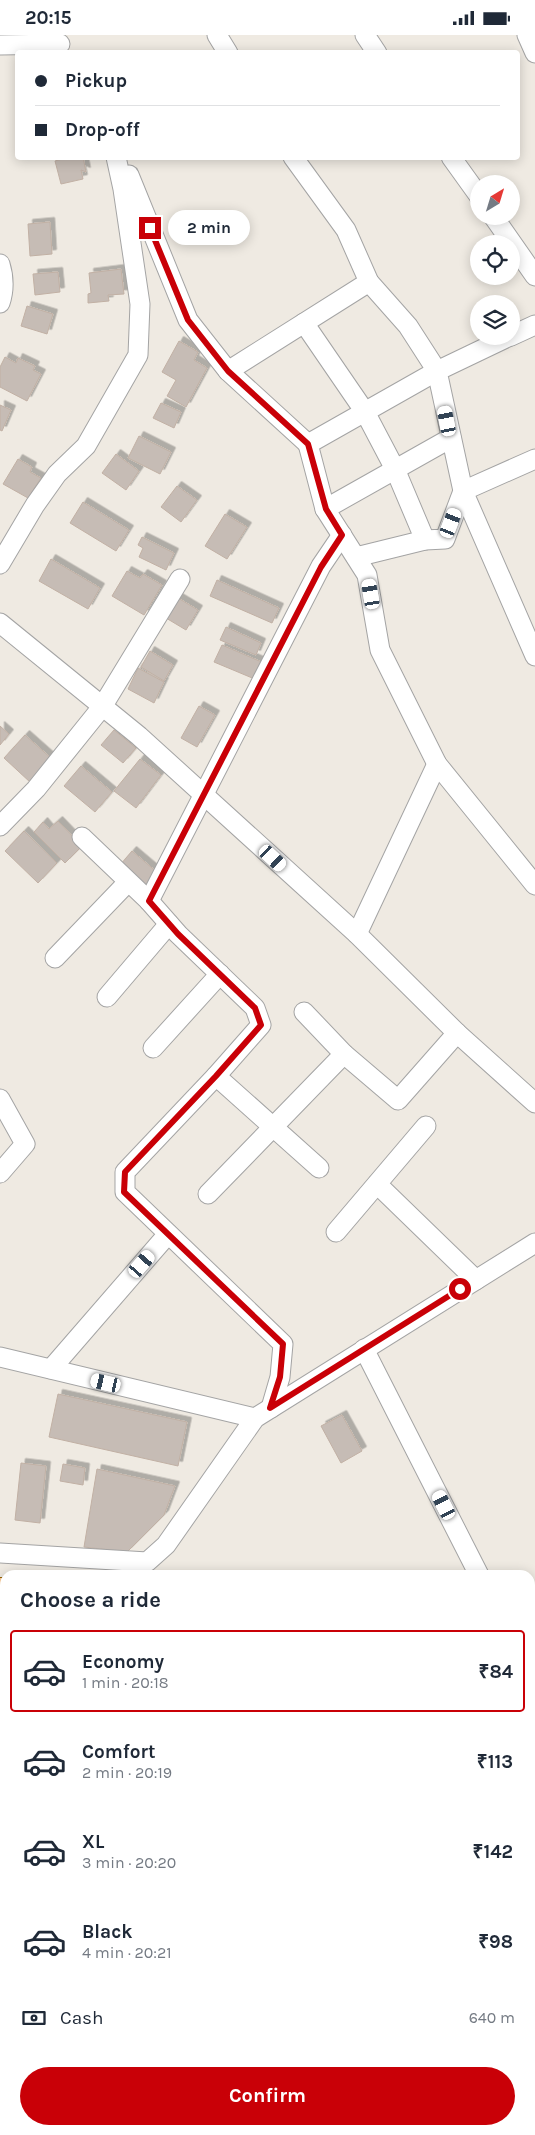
<!DOCTYPE html>
<html lang="en">
<head>
<meta charset="utf-8">
<style>
  body { margin:0; font-family:Karla,sans-serif; background:#f6f6f7; color:#1f2937; height:100vh; display:flex; flex-direction:column; font-size:19px; white-space:nowrap }
  * { box-sizing:border-box; margin:0 }
  p { font-size:16px; color:#747a83 }
  .icon { flex:none; width:28px; height:28px; fill:none; stroke:currentColor; stroke-width:2; stroke-linecap:round; stroke-linejoin:round }
  .map { position:relative; flex:1; overflow:hidden }
  .drawer { position:absolute; left:0px; top:1535px; width:535px; height:565px; display:flex; flex-direction:column; background:#fff; border-radius:15px 15px 0 0; box-shadow:0 2px 12px #0003 }
  .drawer>* { flex:none }
  .top-card { position:absolute; left:15px; top:15px; width:505px; height:110px; border-radius:5px; box-shadow:0 2px 12px #0003; display:grid; align-content:center; height:110px; padding:0 20px; background:#fff }
  .needle { width:32px; rotate:38deg }
  .buttons { position:absolute; left:470px; top:140px; display:grid; gap:10px }
  .buttons a { display:grid; place-items:center; width:50px; height:50px; border-radius:50%; background:#fff; box-shadow:0 2px 12px #0003; font-size:25px }
  .end { position:absolute; width:22px; height:22px; margin:-11px; border:6px solid #c90007; background:#fff; box-shadow:0 0 0 2px #fff }
  .from { border-radius:50% }
  .bubble { position:absolute; height:35px; border-radius:18px; background:#fff; box-shadow:0 2px 12px #0003; font-size:16px; font-weight:700; line-height:35px; text-align:center }
  .car { position:absolute; width:15px; height:30px; margin:-15px -8px; border-radius:6px; box-shadow:0 0 4px 1px #0007; background:linear-gradient(#fff 24%,#345 0 40%,#fff 0 76%,#345 0 86%,#fff 0) }
  .top-card b { display:flex; align-items:center; gap:18px; height:48px; font-size:19px }
  .top-card b+b { border-top:1px solid #e0e1e3 }
  .top-card i { width:12px; height:12px; background:#1f2937 }
  ul { padding:0; list-style:none }
  li { display:flex; align-items:center; gap:15px; height:82px; margin:0 10px 8px; padding:0 10px; border:2px solid transparent; border-radius:5px }
  li div { flex:1 }
  li b { display:block; font-size:19px }
  li em { font-style:normal; font-weight:700 }
  li.active { border-color:#c90007 }
  li>.icon { width:45px; height:45px; stroke-width:1.5 }
  h2 { padding:0 20px; font-size:22px; line-height:60px }
  .pay { display:flex; align-items:center; gap:12px; height:55px; padding:0 20px; font-size:19px }
  .pay p { margin-inline-start:auto }
  .button { display:flex; gap:10px; margin-top:auto; padding:10px 20px }
  .button a { flex:1; height:58px; border-radius:30px; background:#c90007; color:#fff; font-size:20px; font-weight:700; line-height:58px; text-align:center }
  .status { display:flex; justify-content:space-between; align-items:center; height:35px; padding:0 25px; background:#fff; direction:ltr }
  .status svg { height:14px; fill:currentColor }
  .map>svg:first-child { display:block }
  .building { fill:#c6bcb5; stroke:#c1b0a4; filter:url(#shadow) }
  .lines { fill:none; stroke-linecap:round; stroke-linejoin:round }
  .minor-casing { stroke:#a4a4a4; stroke-width:21 }
  .major-casing { stroke:#955f00; stroke-width:26 }
  .minor { stroke:#fff; stroke-width:19 }
  .major { stroke:#ffce96; stroke-width:24 }
  .route { stroke:#c90007; stroke-width:6 }
</style>
</head>
<body>
<div class="status"><b>20:15</b><svg viewBox="0 0 49 12"><path d="M0 12V9h3v3zM5 12V6h3v6zM10 12V3h3v9zM15 12V0h3v12zM26 1h20v11H26zM47 4h2v5h-2z"/></svg></div>
<div class="map">
<svg width="535" height="2100" viewBox="0 0 535 2100">
  <defs>
    <filter id="shadow"><feDropShadow dx="4.5" dy="-4.5" stdDeviation="0" flood-color="#0004"/></filter>
  </defs>
  <rect width="100%" height="100%" fill="#efeae2"/>
  <g class="building">
    <path d="M70,122H83L86,137L81,135L83,144L61,149L55,126Z"/>
    <path d="M50,187L52,219L30,221L28,189Z"/>
    <path d="M121,234L124,259L108,260L109,266L88,268V259L91,258L89,238Z"/>
    <path d="M58,237L60,257L35,260L33,239Z"/>
    <path d="M27,271L53,279L47,299L21,291Z"/>
    <path d="M179,306L198,317L194,325L207,333L186,372L167,361L176,345L162,337Z"/>
    <path d="M5,322L16,328L18,323L35,331L33,335L41,339L27,366L0,352V332Z"/>
    <path d="M161,368L181,377L174,393L153,383Z"/>
    <path d="M0,370L11,375L2,396L0,395Z"/>
    <path d="M139,401L171,417L160,439L128,423Z"/>
    <path d="M116,419L139,436L126,455L102,438Z"/>
    <path d="M18,424L32,432L30,437L41,443L28,463L3,449Z"/>
    <path d="M177,451L197,465L181,487L161,472Z"/>
    <path d="M83,467L129,495L116,516L70,488Z"/>
    <path d="M225,479L247,492L227,524L205,511Z"/>
    <path d="M142,502L174,518L166,535L139,522L143,513L138,510Z"/>
    <path d="M51,524L100,553L88,574L39,546Z"/>
    <path d="M127,536L140,543L143,539L162,550L144,580L112,561Z"/>
    <path d="M217,545L279,573L272,588L210,561Z"/>
    <path d="M178,563L198,575L186,595L166,583Z"/>
    <path d="M226,592L261,608L256,620L220,605Z"/>
    <path d="M222,610L264,628L257,645L214,627Z"/>
    <path d="M150,616L173,630L164,646L141,632Z"/>
    <path d="M138,633L164,647L154,668L128,654Z"/>
    <path d="M199,671L215,680L197,712L181,703Z"/>
    <path d="M0,691L9,699L0,710Z"/>
    <path d="M114,695L136,713L123,728L101,710Z"/>
    <path d="M25,700L52,724L31,748L4,723Z"/>
    <path d="M140,724L161,740L136,773L114,756Z"/>
    <path d="M81,731L112,757L95,777L64,751Z"/>
    <path d="M58,786L82,811L65,828L34,797L43,787L49,794Z"/>
    <path d="M24,796L57,828L38,848L5,816Z"/>
    <path d="M132,816L158,838L146,852L120,830Z"/>
    <path d="M58,1359L187,1387L178,1431L49,1402Z"/>
    <path d="M342,1380L362,1416L341,1428L321,1391Z"/>
    <path d="M21,1428L46,1431L40,1488L15,1485Z"/>
    <path d="M63,1429L85,1433L83,1450L60,1446Z"/>
    <path d="M97,1434L175,1451L164,1480L127,1517L84,1512Z"/>
    <path d="M0,1602H3L2,1655H0Z"/>
  </g>
  <g class="lines">
    <defs>
      <g id="minor">
        <path d="M217,0L228,18"/>
        <path d="M365,0L377,18"/>
        <path d="M527,0L535,18"/>
        <path d="M0,10L60,9"/>
        <path d="M293,122L346,195L369,247L408,291L437,336L308,409L325,474L367,540L380,615L437,729L535,850"/>
        <path d="M451,122L479,161"/>
        <path d="M129,140L188,285L228,336L308,409"/>
        <path d="M493,181L535,241"/>
        <path d="M0,229C4,242 4,256 0,268"/>
        <path d="M304,288L365,377L395,434L425,505"/>
        <path d="M510,301L437,336L463,456L535,621"/>
        <path d="M511,301L535,290"/>
        <path d="M228,336L369,247"/>
        <path d="M325,474L451,403"/>
        <path d="M356,522L425,505L445,504L463,456L535,424"/>
        <path d="M0,529L35,470L57,439L86,411L138,320L140,269L123,154L116,122"/>
        <path d="M0,588L139,701L357,899L457,998L535,1068"/>
        <path d="M0,791L36,754L102,672L180,544"/>
        <path d="M82,802L149,866L178,899L255,973L261,990L216,1041L125,1137V1157L283,1309L280,1342L271,1373"/>
        <path d="M149,866L321,531L342,500"/>
        <path d="M357,899L437,729"/>
        <path d="M55,923L128,847"/>
        <path d="M107,962L169,889"/>
        <path d="M304,977L344,1019L398,1065L457,998"/>
        <path d="M153,1013L220,939"/>
        <path d="M216,1041L319,1133"/>
        <path d="M0,1064L25,1109L0,1138"/>
        <path d="M377,1149L476,1245"/>
        <path d="M208,1159L344,1019"/>
        <path d="M336,1197L426,1091"/>
        <path d="M364,1314L479,1540"/>
        <path d="M0,1322L255,1383"/>
        <path d="M51,1334L168,1199"/>
        <path d="M0,1518L147,1527L166,1510L255,1383L535,1208"/>
        <path d="M0,1739H5"/>
        <path d="M0,1877L5,1875"/>
        <path d="M190,2100L191,2095"/>
      </g>
      <g id="major">
        <path d="M0,1555H5"/>
        <path d="M530,1567L535,1568"/>
        <path d="M0,1578H5"/>
        <path d="M530,1585H535"/>
      </g>
    </defs>
    <use href="#minor" class="minor-casing"/>
    <use href="#major" class="major-casing"/>
    <use href="#minor" class="minor"/>
    <use href="#major" class="major"/>
  </g>
  <g class="lines">
    <path class="route" d="M150,193L188,285L228,336L308,409L326,474L342,500L321,532L149,866L178,899L255,973L261,990L216,1041L125,1137L124,1157L283,1309L280,1342L270,1373L460,1254"/>
  </g>
</svg>
<div class="buttons">
<a><svg class="needle" viewBox="-14 -14 28 28"><path d="M0-13l5 13h-10z" fill="#e53935"/><path d="M0 13l5-13h-10z" fill="#747a83"/></svg></a>
<a><svg class="icon" aria-label="locate" viewBox="0 0 24 24"><circle cx="12" cy="12" r="6"/><path d="M12 2v4M12 18v4M2 12h4M18 12h4"/></svg></a>
<a><svg class="icon" aria-label="layers" viewBox="0 0 24 24"><path d="M12 4l9 5-9 5-9-5zM3 14l9 5 9-5"/></svg></a>
</div>
<i class="end from" style="left:460px;top:1254px"></i>
<i class="end" style="left:150px;top:193px"></i>
<div class="bubble" style="left:168px;top:175px;width:82px">2 min</div>
<i class="car" style="left:447px;top:386px;rotate:349deg"></i>
<i class="car" style="left:451px;top:488px;rotate:21deg"></i>
<i class="car" style="left:371px;top:559px;rotate:350deg"></i>
<i class="car" style="left:273px;top:823px;rotate:133deg"></i>
<i class="car" style="left:142px;top:1229px;rotate:41deg"></i>
<i class="car" style="left:106px;top:1348px;rotate:283deg"></i>
<i class="car" style="left:444px;top:1470px;rotate:333deg"></i>
<div class="top-card">
<b><i class="from"></i>Pickup</b>
<b><i></i>Drop-off</b>
</div>
<section class="drawer">
<h2>Choose a ride</h2>
<ul>
<li class="active"><svg class="icon" aria-label="car" viewBox="0 0 24 24"><path d="M5 17H2v-5l4-1 3-4h7l3 4 3 1v5h-3M9 17h6M6 11h13"/><circle cx="7" cy="17" r="2"/><circle cx="17" cy="17" r="2"/></svg><div><b>Economy</b><p>1 min · 20:18</p></div><em>₹84</em></li>
<li><svg class="icon" aria-label="car" viewBox="0 0 24 24"><path d="M5 17H2v-5l4-1 3-4h7l3 4 3 1v5h-3M9 17h6M6 11h13"/><circle cx="7" cy="17" r="2"/><circle cx="17" cy="17" r="2"/></svg><div><b>Comfort</b><p>2 min · 20:19</p></div><em>₹113</em></li>
<li><svg class="icon" aria-label="car" viewBox="0 0 24 24"><path d="M5 17H2v-5l4-1 3-4h7l3 4 3 1v5h-3M9 17h6M6 11h13"/><circle cx="7" cy="17" r="2"/><circle cx="17" cy="17" r="2"/></svg><div><b>XL</b><p>3 min · 20:20</p></div><em>₹142</em></li>
<li><svg class="icon" aria-label="car" viewBox="0 0 24 24"><path d="M5 17H2v-5l4-1 3-4h7l3 4 3 1v5h-3M9 17h6M6 11h13"/><circle cx="7" cy="17" r="2"/><circle cx="17" cy="17" r="2"/></svg><div><b>Black</b><p>4 min · 20:21</p></div><em>₹98</em></li>
</ul>
<div class="pay"><svg class="icon" aria-label="cash" viewBox="0 0 24 24"><path d="M3 7h18v10H3z"/><circle cx="12" cy="12" r="2"/></svg>Cash<p>640 m</p></div>
<div class="button"><a>Confirm</a></div>
</section>
</div>
</body>
</html>
